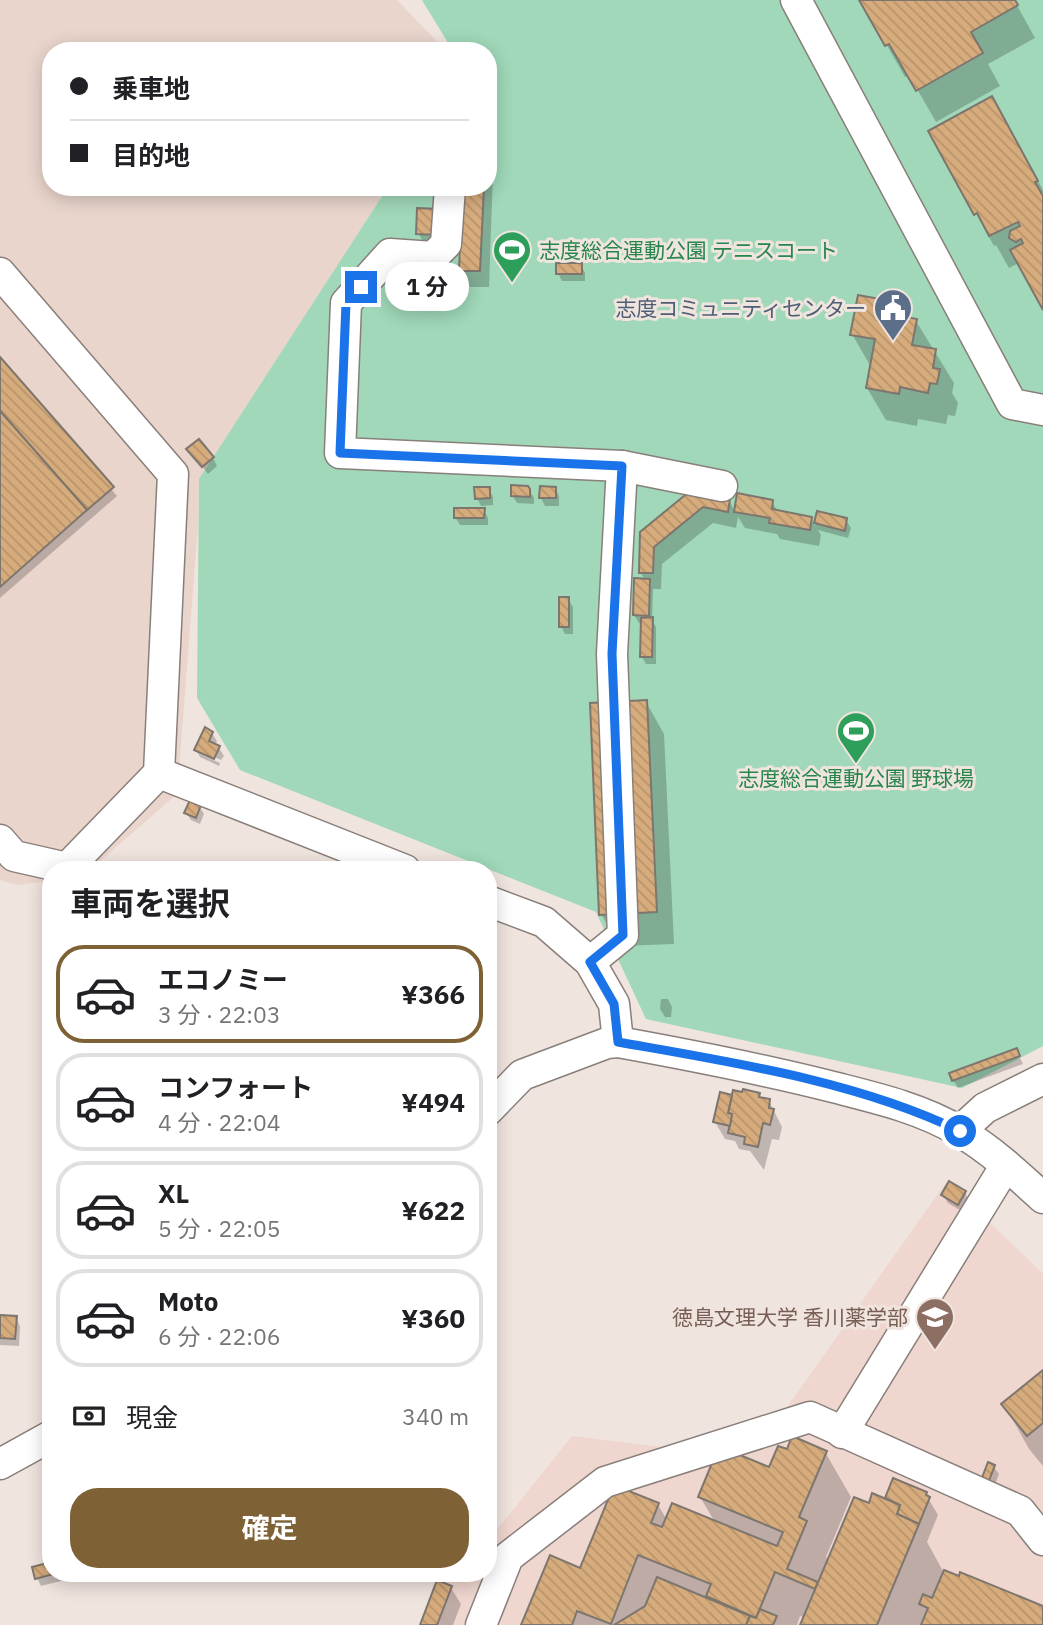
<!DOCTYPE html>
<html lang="ja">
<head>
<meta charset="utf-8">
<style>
  body { margin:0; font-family:"IBM Plex Sans","Noto Sans JP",sans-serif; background:#f6f6f6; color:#202124; height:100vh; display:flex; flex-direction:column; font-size:26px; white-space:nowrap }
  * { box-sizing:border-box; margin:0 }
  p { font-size:23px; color:#757577 }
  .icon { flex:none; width:38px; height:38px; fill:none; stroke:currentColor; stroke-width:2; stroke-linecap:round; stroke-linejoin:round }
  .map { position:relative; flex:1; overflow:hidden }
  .panel { position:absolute; left:42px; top:861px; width:455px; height:721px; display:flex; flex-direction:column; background:#fff; border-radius:28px; box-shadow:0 4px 18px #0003 }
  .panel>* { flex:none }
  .top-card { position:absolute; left:42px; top:42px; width:455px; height:154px; border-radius:28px; box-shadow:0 4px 18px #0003; display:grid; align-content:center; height:154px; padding:0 28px; background:#fff }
  .end { position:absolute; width:32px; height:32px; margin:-16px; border:9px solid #1a73e8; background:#fff; box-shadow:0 0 0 4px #fff }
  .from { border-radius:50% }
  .bubble { position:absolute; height:49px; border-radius:24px; background:#fff; box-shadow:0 4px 18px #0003; font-size:23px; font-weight:700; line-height:49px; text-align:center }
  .top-card b { display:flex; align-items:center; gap:24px; height:66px; font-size:26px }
  .top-card b+b { border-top:2px solid #e0e0e0 }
  .top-card i { width:18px; height:18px; background:#202124 }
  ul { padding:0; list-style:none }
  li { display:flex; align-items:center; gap:21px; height:98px; margin:0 14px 10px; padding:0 14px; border:4px solid #e0e0e0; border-radius:28px }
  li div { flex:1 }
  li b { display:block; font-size:26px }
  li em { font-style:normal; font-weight:700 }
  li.selected { border-color:#7e6134 }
  li>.icon { width:63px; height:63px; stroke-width:1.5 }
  h2 { padding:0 28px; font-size:32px; line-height:84px }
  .pay { display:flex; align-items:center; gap:18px; height:77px; padding:0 28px; font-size:26px }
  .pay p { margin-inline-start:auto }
  .button { display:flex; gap:14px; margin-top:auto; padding:14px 28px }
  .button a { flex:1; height:80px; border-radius:28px; background:#7e6134; color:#fff; font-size:28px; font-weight:700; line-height:80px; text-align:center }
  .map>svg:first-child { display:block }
  .built { fill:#e9d5cc }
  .education { fill:#efd6cf }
  .green { fill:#a0d8b9 }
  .shadow { fill:#0003 }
  .building { fill:url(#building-back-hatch); stroke:#7d766e; stroke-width:2 }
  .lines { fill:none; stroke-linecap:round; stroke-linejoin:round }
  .minor-casing { stroke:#897f7a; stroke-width:33 }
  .minor { stroke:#fff; stroke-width:30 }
  .route { stroke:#1a73e8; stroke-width:9 }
  .labels { text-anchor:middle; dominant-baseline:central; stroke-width:6; stroke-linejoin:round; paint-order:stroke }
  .leisure-label { font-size:21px; fill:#27864d; stroke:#f0e4de; text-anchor:start }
  .service-label { font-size:21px; fill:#4e5e75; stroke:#f0e4de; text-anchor:end }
  .education-label { font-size:21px; fill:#785e54; stroke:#f0e4de; text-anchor:end }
</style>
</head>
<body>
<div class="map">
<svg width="1043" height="1625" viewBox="0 0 1043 1625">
  <defs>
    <pattern id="building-back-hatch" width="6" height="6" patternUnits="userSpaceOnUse" patternTransform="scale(1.75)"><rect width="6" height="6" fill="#d7ac7d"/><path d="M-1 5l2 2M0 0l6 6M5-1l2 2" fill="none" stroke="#b8936b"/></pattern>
  </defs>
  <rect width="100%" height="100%" fill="#f0e4de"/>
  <path class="built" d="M0,0H397L446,51H51V187H388L199,479L198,527L177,794L90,870H51V881L17,885L0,880Z"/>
  <path class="education" d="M947,1181L1043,1274V1625H437L443,1586L456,1573H488V1541L572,1436L719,1454L773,1427Z"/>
  <path class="green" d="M422,0H1043V1046L962,1088L646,1019L596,912L240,770L197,698L199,479L388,187H488V51H453Z"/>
  <g class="shadow">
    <path d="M861,0H1014L1035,38L988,64L1000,86L936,122L909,75L905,77Z"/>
    <path d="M1010,130L1043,190V307L1019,263L1009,268L996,245L994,246L931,132Z"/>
    <path d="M488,164L493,173L489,287H470L460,270L464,187H488Z"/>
    <path d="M439,211L443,242L423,241L418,233Z"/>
    <path d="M581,265L585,273V281H562L558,273Z"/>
    <path d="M890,303L898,317L916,321L954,383L952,393L958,403L955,416L948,415L946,424L918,419L917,426L886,420L867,388L871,367L852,334Z"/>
    <path d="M0,360L117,496L0,598Z"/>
    <path d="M189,450L213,458L217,466L208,474Z"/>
    <path d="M555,488L559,496V506H545L541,498Z"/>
    <path d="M489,489L493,497V505L481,506L477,498Z"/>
    <path d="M529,490L534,498V504L517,503L512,495Z"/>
    <path d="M690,492L729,500L735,512L772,502L778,512L811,518L815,526L818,513L846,520L851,528L848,538L818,530L821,535L819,546L780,539L777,534L745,528L738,517L736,528L713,523L662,564L661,589H653L652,620L656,627V664H646L642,657V623H639L634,615L645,580L641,573V533Z"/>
    <path d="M484,510L488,518V525H460L455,517Z"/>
    <path d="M568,599L573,607V634H565L561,626Z"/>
    <path d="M646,702L664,734L674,944L620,946L601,914Z"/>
    <path d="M212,733L217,741L215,746L219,748L224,756L221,760L200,750V754L220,763L219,766L200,757L196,750Z"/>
    <path d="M199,806L204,814L200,824L191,820L186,813Z"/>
    <path d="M661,999H668L672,1007L671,1017H665L660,1009Z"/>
    <path d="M1016,1050L1023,1064L958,1088L953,1080Z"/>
    <path d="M759,1094L762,1100L769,1101L782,1127L779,1140L772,1139L764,1170L750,1151L739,1149L735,1141L725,1139L715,1122L733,1097Z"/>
    <path d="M965,1192L969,1200L963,1212L948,1203L943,1195Z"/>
    <path d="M0,1317L16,1318L20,1326L19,1346L0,1345Z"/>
    <path d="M1043,1372V1466L1029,1449L1004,1404Z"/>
    <path d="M788,1451L825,1452L851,1497L826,1557L829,1561L870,1505L889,1502L887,1498L925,1493L938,1515L927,1542L943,1571L1043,1608V1625H802L805,1618L800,1616L797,1625H523L581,1571L658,1505L667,1520L715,1522L700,1497L770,1469Z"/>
    <path d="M994,1467L999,1474L992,1492L982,1482Z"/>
    <path d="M51,1573H72L73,1578L41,1586L37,1578Z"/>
    <path d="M451,1588L461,1604L453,1625H421Z"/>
  </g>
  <g class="building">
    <path d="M859,0H1015L1018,5L971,32L983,53L916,91L889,44L885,46Z"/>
    <path d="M992,96L1038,181L1035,182L1043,196V310L1010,250L1023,243L1021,239L1016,242L1009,238L1010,231L1020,226L1018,222L989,236L977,213L974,215L928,131Z"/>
    <path d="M462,187H484L480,271H459Z"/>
    <path d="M417,208L440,209L439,235L416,234Z"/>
    <rect x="556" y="263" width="26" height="11"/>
    <path d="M858,295L891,301L889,314L917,319L912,345L936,349L933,368L940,369L937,384L930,383L928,393L900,387L899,394L866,388L875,339L850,335Z"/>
    <path d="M0,357L114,487L87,510L0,411Z"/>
    <path d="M0,411L87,510L0,587Z"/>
    <path d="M199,439L214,457L202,467L186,449Z"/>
    <path d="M511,485L528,486L530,489V497L511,496Z"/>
    <path d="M540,486L556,487V498H539Z"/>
    <path d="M474,487H490V498L475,499Z"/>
    <path d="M690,491L730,499L728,512L703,507L654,547L653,573H639L640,532Z"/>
    <path d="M737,493L773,500L772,509L812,517L810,530L769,523L770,518L734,512Z"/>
    <path d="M454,508H485L484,518H454Z"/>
    <path d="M817,511L847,518L845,531L814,523Z"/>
    <path d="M634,578L650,579L649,616L633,615Z"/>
    <rect x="559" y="597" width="10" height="30"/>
    <path d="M653,617L652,657H640L641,618Z"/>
    <path d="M647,700L657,912L599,915L590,703Z"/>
    <path d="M205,727L213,732L209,741L220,746L214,759L194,750Z"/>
    <path d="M190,800L201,805L196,818L184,813Z"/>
    <path d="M1017,1048L1020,1056L952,1081L949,1073Z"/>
    <path d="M743,1089L760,1093L759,1097L770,1099L769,1108L774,1109L770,1125L763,1123L758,1147L744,1144L745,1137L728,1133L732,1114L728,1113L733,1090L742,1092Z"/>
    <path d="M720,1092L732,1095L728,1113L732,1114L730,1126L713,1122Z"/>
    <path d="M949,1181L966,1191L958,1205L941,1195Z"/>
    <path d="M0,1315L17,1316L15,1339L0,1338Z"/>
    <path d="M1043,1370V1423L1027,1436L1001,1404Z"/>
    <path d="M792,1436L827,1451L799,1517L807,1521L787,1569L818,1582L815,1589L775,1572L756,1618L706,1596L711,1584L638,1555L611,1624L577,1611L572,1625H521L550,1555L580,1568L614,1485L659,1503L651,1523L662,1527L672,1503L777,1546L783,1532L698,1497L712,1463L740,1455L769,1467L778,1446L787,1449Z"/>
    <path d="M988,1462L995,1465L987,1486L980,1483Z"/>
    <path d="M893,1478L927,1492L926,1495L930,1497L919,1524L897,1514L900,1505L885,1498Z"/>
    <path d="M872,1493L900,1505L897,1514L919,1524L877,1625H800L854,1497L869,1503Z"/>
    <path d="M51,1562V1573H57L35,1579L32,1567Z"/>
    <path d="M944,1570L959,1576L960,1572L1043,1606V1625H921L928,1608L919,1604L923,1594L932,1598Z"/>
    <path d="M657,1577L750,1616L746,1625H614L645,1606Z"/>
    <path d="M437,1580L452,1586L437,1625H420Z"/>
    <path d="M760,1609L777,1616L773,1625H746L750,1616L756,1618Z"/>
  </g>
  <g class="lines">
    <defs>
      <g id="minor">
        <path d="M796,0L1012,404L1043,410"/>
        <path d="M450,187L446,244L433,257L390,254L346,303L340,453L622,466L722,486"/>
        <path d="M0,273L173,474L159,773L67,868L14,856L0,840"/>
        <path d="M159,773L405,870"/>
        <path d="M488,901L544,922L590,962L614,1004L618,1042"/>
        <path d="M590,962L623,935L612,654L622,466"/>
        <path d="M488,1110L522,1075L607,1043L618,1042C690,1055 762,1069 833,1087C876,1098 920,1108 959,1131C990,1149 1017,1174 1043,1198"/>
        <path d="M960,1131L985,1108L1043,1079"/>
        <path d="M842,1433L1006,1165"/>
        <path d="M0,1464L51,1436"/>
        <path d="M481,1625L508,1557L605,1482L810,1417L1020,1511L1043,1540"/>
      </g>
    </defs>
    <use href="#minor" class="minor-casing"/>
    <use href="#minor" class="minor"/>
  </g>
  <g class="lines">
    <path class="route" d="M361,287L346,303L340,453L622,466L612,654L623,935L590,962L614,1004L618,1042C731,1062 857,1081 960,1131"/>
  </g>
  <defs>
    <symbol id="stadium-pin" viewBox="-11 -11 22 30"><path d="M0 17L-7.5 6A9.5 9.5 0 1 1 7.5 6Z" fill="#2e9e5b" stroke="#f0e4de"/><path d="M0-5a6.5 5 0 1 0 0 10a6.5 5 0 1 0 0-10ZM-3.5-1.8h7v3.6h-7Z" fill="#fff"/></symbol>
    <symbol id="civic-pin" viewBox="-11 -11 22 30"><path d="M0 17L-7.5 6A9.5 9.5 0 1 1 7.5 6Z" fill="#5c6f8a" stroke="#f0e4de"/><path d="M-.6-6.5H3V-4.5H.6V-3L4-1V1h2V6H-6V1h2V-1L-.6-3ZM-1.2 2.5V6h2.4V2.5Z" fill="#fff"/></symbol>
    <symbol id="university-pin" viewBox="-11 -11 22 30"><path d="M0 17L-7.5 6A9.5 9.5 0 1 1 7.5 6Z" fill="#8d6e63" stroke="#f0e4de"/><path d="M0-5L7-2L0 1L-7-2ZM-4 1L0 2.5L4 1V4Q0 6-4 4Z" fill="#fff"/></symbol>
  </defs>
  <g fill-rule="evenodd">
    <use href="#stadium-pin" x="490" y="228" width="44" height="60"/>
    <use href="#civic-pin" x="871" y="286" width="44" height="60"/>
    <use href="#stadium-pin" x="834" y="709" width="44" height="60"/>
    <use href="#university-pin" x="913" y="1295" width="44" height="60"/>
  </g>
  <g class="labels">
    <g class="leisure-label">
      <text x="539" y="250">志度総合運動公園 テニスコート</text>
      <text x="856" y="778" text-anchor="middle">志度総合運動公園 野球場</text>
    </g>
    <g class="service-label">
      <text x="866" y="308">志度コミュニティセンター</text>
    </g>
    <g class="education-label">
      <text x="908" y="1317">徳島文理大学 香川薬学部</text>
    </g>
  </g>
</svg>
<i class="end from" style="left:960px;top:1131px"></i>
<i class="end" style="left:361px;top:287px"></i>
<div class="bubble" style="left:385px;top:262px;width:84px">1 分</div>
<div class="top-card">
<b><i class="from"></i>乗車地</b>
<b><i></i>目的地</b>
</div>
<section class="panel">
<h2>車両を選択</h2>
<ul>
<li class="selected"><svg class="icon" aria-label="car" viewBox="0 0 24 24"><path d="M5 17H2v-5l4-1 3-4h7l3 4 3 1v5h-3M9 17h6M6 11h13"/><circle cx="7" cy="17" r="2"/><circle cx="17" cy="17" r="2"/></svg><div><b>エコノミー</b><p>3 分 · 22:03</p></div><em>¥366</em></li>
<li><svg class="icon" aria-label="car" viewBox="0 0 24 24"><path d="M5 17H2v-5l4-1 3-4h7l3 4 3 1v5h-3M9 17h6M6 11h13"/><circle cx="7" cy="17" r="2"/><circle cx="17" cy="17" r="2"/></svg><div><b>コンフォート</b><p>4 分 · 22:04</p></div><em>¥494</em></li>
<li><svg class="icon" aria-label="car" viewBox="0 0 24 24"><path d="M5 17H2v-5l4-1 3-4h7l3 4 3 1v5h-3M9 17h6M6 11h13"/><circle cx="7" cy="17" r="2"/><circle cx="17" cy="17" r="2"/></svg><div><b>XL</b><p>5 分 · 22:05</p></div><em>¥622</em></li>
<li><svg class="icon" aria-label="car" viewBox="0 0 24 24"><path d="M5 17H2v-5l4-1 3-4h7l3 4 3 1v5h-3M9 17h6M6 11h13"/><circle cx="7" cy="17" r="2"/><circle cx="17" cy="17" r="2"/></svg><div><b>Moto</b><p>6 分 · 22:06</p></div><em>¥360</em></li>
</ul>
<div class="pay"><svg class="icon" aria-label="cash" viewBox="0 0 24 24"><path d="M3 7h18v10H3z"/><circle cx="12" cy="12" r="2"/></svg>現金<p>340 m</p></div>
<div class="button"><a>確定</a></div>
</section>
</div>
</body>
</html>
